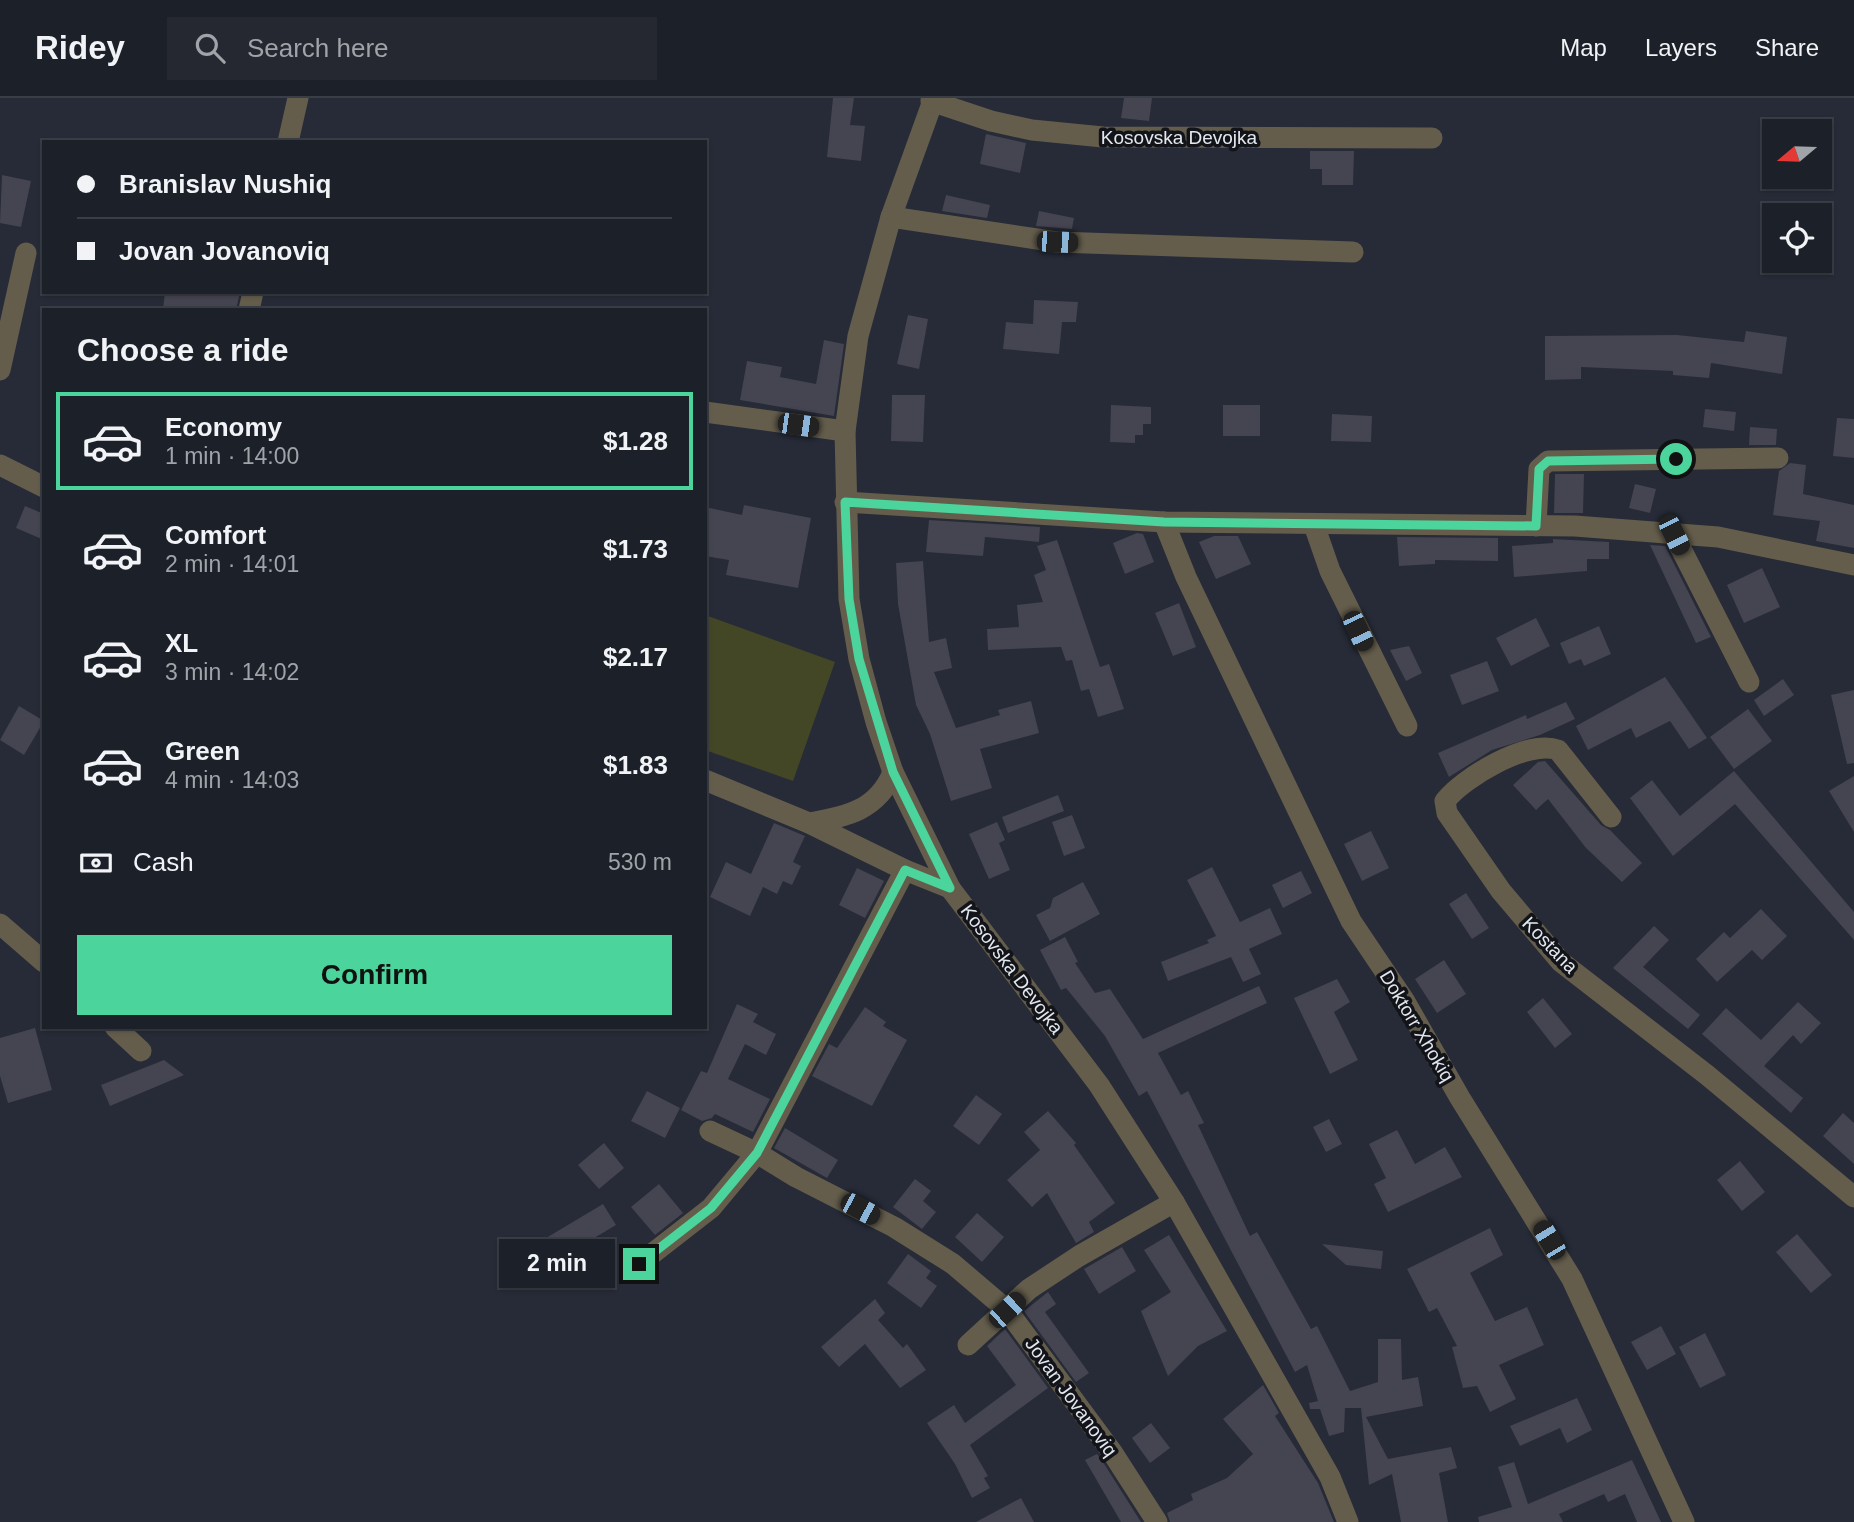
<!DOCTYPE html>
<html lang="en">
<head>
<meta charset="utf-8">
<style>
  body { margin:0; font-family:Arial,sans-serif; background:#252831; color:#f1f3f6; height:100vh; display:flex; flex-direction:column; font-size:26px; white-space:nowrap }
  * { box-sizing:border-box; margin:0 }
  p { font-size:23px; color:#a0a3a8 }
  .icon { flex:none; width:38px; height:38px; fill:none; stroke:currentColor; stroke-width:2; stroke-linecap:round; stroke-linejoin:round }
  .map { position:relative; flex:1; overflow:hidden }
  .drawer { position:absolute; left:42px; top:210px; width:665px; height:721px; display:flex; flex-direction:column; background:#1c2029; border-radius:0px; box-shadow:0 2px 5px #0004,0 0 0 2px #3a3e46 }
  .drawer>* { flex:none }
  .top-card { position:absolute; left:42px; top:42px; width:665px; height:154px; border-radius:0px; box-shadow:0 2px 5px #0004,0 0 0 2px #3a3e46; display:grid; align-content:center; height:154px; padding:0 35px; background:#1c2029 }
  .needle { width:46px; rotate:251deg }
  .buttons { position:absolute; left:1762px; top:21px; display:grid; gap:14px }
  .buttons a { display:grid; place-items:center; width:70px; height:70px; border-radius:0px; background:#1c2029; box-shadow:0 2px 5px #0004,0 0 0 2px #3a3e46; font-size:35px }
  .end { position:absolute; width:32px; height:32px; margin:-16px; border:9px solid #4bd49b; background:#111; box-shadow:0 0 0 4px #111 }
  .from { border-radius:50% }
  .bubble { position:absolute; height:49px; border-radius:0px; background:#1c2029; box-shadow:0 2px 5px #0004,0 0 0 2px #3a3e46; font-size:23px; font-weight:800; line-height:49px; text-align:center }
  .car { position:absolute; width:21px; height:42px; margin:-21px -10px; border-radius:9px; box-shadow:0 0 5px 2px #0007; background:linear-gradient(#222 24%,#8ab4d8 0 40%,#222 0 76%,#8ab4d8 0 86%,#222 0) }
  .top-card b { display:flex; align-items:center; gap:24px; height:66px; font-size:26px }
  .top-card b+b { border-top:2px solid #3a3e46 }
  .top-card i { width:18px; height:18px; background:#f1f3f6 }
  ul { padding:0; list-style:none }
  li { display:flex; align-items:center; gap:21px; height:98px; margin:0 14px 10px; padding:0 21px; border:4px solid transparent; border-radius:0px }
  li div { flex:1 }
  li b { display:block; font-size:26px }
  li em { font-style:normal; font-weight:800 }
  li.active { border-color:#4bd49b }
  li>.icon { width:63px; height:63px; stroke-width:1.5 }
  h2 { padding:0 35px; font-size:32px; line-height:84px }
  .pay { display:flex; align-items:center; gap:18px; height:77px; padding:0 35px; font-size:26px }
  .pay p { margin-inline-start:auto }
  .primary-button { display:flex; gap:14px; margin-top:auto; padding:14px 35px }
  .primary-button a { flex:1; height:80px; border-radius:0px; background:#4bd49b; color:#111; font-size:28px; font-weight:800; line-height:80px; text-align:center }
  header { display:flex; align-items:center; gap:42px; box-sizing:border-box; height:98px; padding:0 35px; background:#1c2029; border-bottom:2px solid #3a3e46 }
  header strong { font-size:33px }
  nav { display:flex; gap:38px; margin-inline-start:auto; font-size:24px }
  .search { width:490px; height:63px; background:#252831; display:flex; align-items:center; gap:18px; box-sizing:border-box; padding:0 24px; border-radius:0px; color:#a0a3a8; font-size:26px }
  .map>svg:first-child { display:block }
  .green { fill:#434726 }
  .building { fill:#454451 }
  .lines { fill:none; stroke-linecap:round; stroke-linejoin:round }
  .street { stroke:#645d4c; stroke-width:21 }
  .route { stroke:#4bd49b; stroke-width:9 }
  .labels { text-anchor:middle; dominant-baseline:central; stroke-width:7; stroke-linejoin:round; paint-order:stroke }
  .street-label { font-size:19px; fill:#e3e7ee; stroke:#121419 }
</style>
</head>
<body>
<header>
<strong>Ridey</strong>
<div class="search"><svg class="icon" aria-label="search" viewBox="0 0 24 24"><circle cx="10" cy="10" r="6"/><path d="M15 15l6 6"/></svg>Search here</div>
<nav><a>Map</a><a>Layers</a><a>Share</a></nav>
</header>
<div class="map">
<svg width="1854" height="1424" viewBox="0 0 1854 1424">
  <rect width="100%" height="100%" fill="#262b37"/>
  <path class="green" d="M705,517L835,564L793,683L705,652Z"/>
  <g class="building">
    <path d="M833,0H854L850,27L865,28L861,63L827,59Z"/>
    <path d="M1124,0H1152L1149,23L1121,20Z"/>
    <path d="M986,36L1026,45L1020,75L980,66Z"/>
    <path d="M1310,53H1354L1353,87H1322V71H1310Z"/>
    <path d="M2,77L31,83L21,129L0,125Z"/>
    <path d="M946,97L990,107L987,120L942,113Z"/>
    <path d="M1039,113L1074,120L1072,131L1036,128Z"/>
    <path d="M165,194H240L236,212H163Z"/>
    <path d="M1034,202L1078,204L1076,224H1062L1059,256L1003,251L1006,224L1033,226Z"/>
    <path d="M908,217L928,221L919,271L897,266Z"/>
    <path d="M1746,233L1787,239L1782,276L1711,265L1709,280L1673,277V273L1581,269V281L1545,282V238L1677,237L1744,244Z"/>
    <path d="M824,242L844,246L834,318L740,302L747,263L782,269L780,279L816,286Z"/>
    <path d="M892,297H925L923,344L891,343Z"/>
    <path d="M1111,307L1151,309V326H1143V337H1135V345L1110,344Z"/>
    <rect x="1223" y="307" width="37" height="31"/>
    <path d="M1705,311L1736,314L1734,333L1703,329Z"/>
    <path d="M1332,316L1372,318L1371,344L1331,343Z"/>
    <path d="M1837,320L1854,321V360L1833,358Z"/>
    <path d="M1750,329L1777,331L1776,347H1749Z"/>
    <path d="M1790,365L1806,367L1803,396L1854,407V450L1816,443L1820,423L1773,417L1779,373Z"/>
    <path d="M1555,376H1584L1583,415H1554Z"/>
    <path d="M1635,386L1656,391L1650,415L1629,410Z"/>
    <path d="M744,407L811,420L798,490L726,477L729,462L705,458V409L742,417Z"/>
    <path d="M25,408L44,416V442L16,430Z"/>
    <path d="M929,422L1040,429L1039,444L985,439L983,458L926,454Z"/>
    <path d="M1137,435L1143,436L1154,464L1125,476L1113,445Z"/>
    <path d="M1214,438H1238L1251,466L1216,481L1199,444Z"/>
    <path d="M1397,439L1498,440V463L1435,462V466L1399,468Z"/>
    <path d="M1553,441L1609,444V461H1587V473L1514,479L1512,448L1553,445Z"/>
    <path d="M1057,442L1100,569L1109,566L1124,611L1098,619L1089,591L1081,593L1072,562L1066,563L1061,549L988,552L987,531L1019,529L1017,507L1043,504L1034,477L1046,472L1037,448Z"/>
    <path d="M1650,447L1665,448L1711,539L1696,545Z"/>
    <path d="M923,463L929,544L946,540L952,570L934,574L956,630L1000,617L998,612L1031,603L1039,635L980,651L992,690L951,703L930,636L916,607L898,506L896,465Z"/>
    <path d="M1762,470L1780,509L1744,525L1727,487Z"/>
    <path d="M1179,505L1196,549L1173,558L1155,515Z"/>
    <path d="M1536,520L1550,548L1511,568L1496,540Z"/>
    <path d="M1599,528L1611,556L1584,568L1581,561L1569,566L1560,545Z"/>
    <path d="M1409,548L1422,575L1406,583L1390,552Z"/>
    <path d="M1487,563L1499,593L1462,607L1450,577Z"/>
    <path d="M1665,579L1707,640L1689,651L1670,623L1636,640L1631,630L1588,652L1576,628Z"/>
    <path d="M1783,581L1794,597L1764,618L1754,602Z"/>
    <path d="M1854,592V665L1847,666L1831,597Z"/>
    <path d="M1566,604L1575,621L1540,637L1492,652L1449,679L1438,655L1526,617L1527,621Z"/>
    <path d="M19,608L44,623L24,657L0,642Z"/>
    <path d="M1748,611L1772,643L1734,671L1710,639Z"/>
    <path d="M1545,663L1601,727L1610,732L1642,765L1622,784L1586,750L1548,701L1536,712L1513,687L1538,664Z"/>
    <path d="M1734,673L1854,814V842L1735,706L1673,758L1630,700L1652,682L1680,718Z"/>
    <path d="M1854,678V734L1829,693Z"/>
    <path d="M1058,697L1064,713L1008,735L1002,719Z"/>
    <path d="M1072,717L1085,750L1064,758L1052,724Z"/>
    <path d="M997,724L1005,742L999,745L1010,772L989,781L969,736Z"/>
    <path d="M774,725L805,738L793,764L801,768L792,787L783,783L777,796L763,789L750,818L710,799L726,764L751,776Z"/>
    <path d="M1371,733L1389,770L1362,783L1344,746Z"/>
    <path d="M1212,769L1240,824L1270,810L1282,836L1249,851L1261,876L1243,884L1231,859L1168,883L1161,864L1209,845L1207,842L1216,838L1187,782Z"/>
    <path d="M857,770L884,783L865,820L839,807Z"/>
    <path d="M1301,773L1312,795L1283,810L1272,787Z"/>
    <path d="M1083,784L1100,816L1050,843L1036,817L1050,810L1053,800Z"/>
    <path d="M1466,795L1489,830L1472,841L1449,806Z"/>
    <path d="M1761,811L1787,838L1762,862L1752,852L1717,884L1696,861L1724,834L1730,840Z"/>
    <path d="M1654,828L1669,842L1643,869L1700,917L1688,931L1613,870Z"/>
    <path d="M1065,839L1078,864L1075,865L1095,895L1110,891L1143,941L1259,888L1267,905L1158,955L1181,997L1188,993L1204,1025L1198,1027L1250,1138L1257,1134L1311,1231L1317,1228L1350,1293L1378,1284V1241H1401L1402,1282L1418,1279L1423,1308L1366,1319L1388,1361L1451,1349L1457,1370L1439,1375L1448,1424H1401L1392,1376L1369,1387L1361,1310H1345L1344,1334L1329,1338L1320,1311H1310L1309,1305L1318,1303L1307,1267L1295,1274L1147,993L1139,998L1105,938L1066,890L1061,892L1040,852Z"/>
    <path d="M1444,862L1466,896L1437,915L1415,881Z"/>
    <path d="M1337,881L1350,904L1334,914L1358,962L1330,976L1294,900Z"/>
    <path d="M1543,900L1572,936L1555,950L1527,914Z"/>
    <path d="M1798,904L1821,925L1801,946L1793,937L1764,968L1803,1000L1791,1015L1702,936L1726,910L1761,942Z"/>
    <path d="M737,906L758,916L753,924L776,936L766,957L745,946L728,981L770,1001L753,1034L715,1016L712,1020L702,1023L681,1012L701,973L707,975Z"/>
    <path d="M865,909L886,924L883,928L907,942L872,1008L812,978L829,946L837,950Z"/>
    <path d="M35,930L52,992L8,1005L0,978V940Z"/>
    <path d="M164,962L184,977L110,1008L101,987Z"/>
    <path d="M647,993L680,1010L665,1040L631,1023Z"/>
    <path d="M976,997L1002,1016L979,1047L953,1028Z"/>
    <path d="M1048,1013L1076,1045L1074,1047L1115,1105L1089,1124L1094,1134L1076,1145L1047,1095L1032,1109L1007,1082L1040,1052L1024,1034Z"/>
    <path d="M1843,1015L1854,1025V1066L1823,1038Z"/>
    <path d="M1329,1021L1342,1046L1326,1054L1313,1029Z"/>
    <path d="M785,1030L838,1062L827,1080L774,1050Z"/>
    <path d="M1397,1032L1415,1066L1445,1049L1462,1079L1388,1114L1374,1086L1386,1080L1369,1046Z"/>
    <path d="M604,1045L624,1070L599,1091L578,1067Z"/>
    <path d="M1740,1063L1765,1094L1742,1113L1717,1082Z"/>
    <path d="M915,1081L931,1093L923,1103L936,1114L922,1131L893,1109Z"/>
    <path d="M659,1086L683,1115L655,1137L631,1109Z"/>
    <path d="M603,1106L616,1127L569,1155L585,1182L570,1191L541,1143Z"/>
    <path d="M977,1115L1004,1139L982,1164L955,1139Z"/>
    <path d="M1490,1130L1503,1157L1470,1175L1495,1223L1527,1209L1544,1247L1499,1267L1516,1301L1490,1314L1477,1288L1463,1290L1452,1249L1457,1248L1437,1210L1429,1214L1407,1171Z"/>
    <path d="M1797,1136L1832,1177L1811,1195L1776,1154Z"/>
    <path d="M1169,1137L1227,1233L1198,1248L1168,1278L1141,1213L1171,1194L1144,1152Z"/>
    <path d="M1322,1146L1383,1153L1381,1171L1346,1167Z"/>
    <path d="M1122,1149L1136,1173L1099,1196L1084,1171Z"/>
    <path d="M908,1156L931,1173L926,1180L937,1188L921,1210L887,1185Z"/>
    <path d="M1048,1194L1056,1206L1045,1214L1089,1275L1076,1284L1024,1213Z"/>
    <path d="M875,1201L885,1215L878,1222L903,1250L907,1246L926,1272L900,1290L865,1246L839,1269L821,1249Z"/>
    <path d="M1661,1228L1676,1256L1647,1272L1631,1244Z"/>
    <path d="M1005,1231L1048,1290L970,1347L988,1378L984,1380L990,1390L972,1400L955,1366L927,1325L954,1307L965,1325L1016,1287L987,1248Z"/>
    <path d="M1705,1235L1726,1277L1700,1290L1679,1249Z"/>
    <path d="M1263,1287L1279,1315L1275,1318L1318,1385L1334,1424H1170L1167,1415L1193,1402L1191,1396L1227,1380L1253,1356L1223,1321Z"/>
    <path d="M1577,1300L1592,1332L1567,1345L1560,1330L1520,1348L1510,1328Z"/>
    <path d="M1151,1325L1170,1350L1150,1365L1132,1340Z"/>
    <path d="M1097,1356L1101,1361L1141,1424H1121L1085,1362Z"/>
    <path d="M1632,1362L1661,1424H1637L1625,1396L1608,1404L1604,1396L1559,1416L1563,1424H1479L1478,1419L1512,1409L1498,1369L1514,1364L1528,1406Z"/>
    <path d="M1021,1400L1034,1424H976Z"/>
  </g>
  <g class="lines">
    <g class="street">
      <path d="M934,0L891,119L858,238L845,333L849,501L859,561L876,624L893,674L950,790L1099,987L1174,1104L1330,1379L1348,1424"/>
      <path d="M931,3L991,23L1032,32L1103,39L1432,40"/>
      <path d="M288,44L298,0"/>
      <path d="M891,119L1057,144L1353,154"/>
      <path d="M249,212L253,194"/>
      <path d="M0,272L26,155"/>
      <path d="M705,314L845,333"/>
      <path d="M0,367L44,389"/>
      <path d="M845,404L1164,424L1575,428L1718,439L1854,467"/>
      <path d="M1164,424L1186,479L1351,823L1404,902L1460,1000L1572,1181L1684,1424"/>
      <path d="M1314,427L1330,473L1407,628"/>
      <path d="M1536,428L1539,371L1548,363L1778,360"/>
      <path d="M1674,437L1749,584"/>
      <path d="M705,682L809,725L905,772L950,790"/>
      <path d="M1611,719L1558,652C1528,641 1464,679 1445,703L1447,715L1501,793L1561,864L1707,977L1854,1099"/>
      <path d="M809,725C846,719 878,712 893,674"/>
      <path d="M0,826L44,864"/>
      <path d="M115,929L141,953"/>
      <path d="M710,1033L757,1055L796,1079L894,1129L953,1166L1007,1212L1112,1354L1157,1424"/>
      <path d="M639,1166L711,1110L757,1055L905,772"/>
      <path d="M968,1247L1029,1191L1079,1158L1174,1104"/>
    </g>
  </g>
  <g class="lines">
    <path class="route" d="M639,1166L711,1110L757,1055L905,772L950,790L893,674L859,561L849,501L845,404L1164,424L1536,428L1539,371L1548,363L1676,361"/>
  </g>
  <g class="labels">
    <g class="street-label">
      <text x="1179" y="39">Kosovska Devojka</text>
      <text transform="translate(1550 847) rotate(46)">Kostana</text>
      <text transform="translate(1012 871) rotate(53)">Kosovska Devojka</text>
      <text transform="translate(1417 928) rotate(59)">Doktorr Xhokiq</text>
      <text transform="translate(1071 1299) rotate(54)">Jovan Jovanoviq</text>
    </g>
  </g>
</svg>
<div class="buttons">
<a><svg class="needle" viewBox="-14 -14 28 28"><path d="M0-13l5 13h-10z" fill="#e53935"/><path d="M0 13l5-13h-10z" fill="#a0a3a8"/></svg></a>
<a><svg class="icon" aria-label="locate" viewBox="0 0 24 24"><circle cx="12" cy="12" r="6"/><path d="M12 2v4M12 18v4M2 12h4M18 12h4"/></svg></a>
</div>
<i class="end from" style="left:1676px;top:361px"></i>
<i class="end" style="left:639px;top:1166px"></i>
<div class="bubble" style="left:499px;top:1141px;width:116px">2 min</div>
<i class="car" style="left:1057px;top:144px;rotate:92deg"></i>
<i class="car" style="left:798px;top:327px;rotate:98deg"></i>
<i class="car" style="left:1674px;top:437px;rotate:154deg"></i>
<i class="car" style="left:1358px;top:533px;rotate:155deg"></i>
<i class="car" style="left:860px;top:1111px;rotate:118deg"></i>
<i class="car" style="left:1549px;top:1142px;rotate:329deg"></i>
<i class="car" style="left:1007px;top:1212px;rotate:47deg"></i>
<div class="top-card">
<b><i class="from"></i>Branislav Nushiq</b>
<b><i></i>Jovan Jovanoviq</b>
</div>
<section class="drawer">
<h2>Choose a ride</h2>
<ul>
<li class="active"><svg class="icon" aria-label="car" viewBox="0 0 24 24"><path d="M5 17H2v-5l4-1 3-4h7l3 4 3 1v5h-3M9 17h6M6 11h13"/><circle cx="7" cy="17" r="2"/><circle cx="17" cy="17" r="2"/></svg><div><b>Economy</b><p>1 min · 14:00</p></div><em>$1.28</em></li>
<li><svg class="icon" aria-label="car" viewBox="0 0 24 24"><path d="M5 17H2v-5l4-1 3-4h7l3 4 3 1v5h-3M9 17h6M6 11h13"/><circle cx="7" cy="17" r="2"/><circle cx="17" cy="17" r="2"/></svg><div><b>Comfort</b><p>2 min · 14:01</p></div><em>$1.73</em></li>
<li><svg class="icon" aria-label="car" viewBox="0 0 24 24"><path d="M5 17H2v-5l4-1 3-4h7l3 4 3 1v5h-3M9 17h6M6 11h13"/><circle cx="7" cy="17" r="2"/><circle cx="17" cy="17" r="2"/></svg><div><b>XL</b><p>3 min · 14:02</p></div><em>$2.17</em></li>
<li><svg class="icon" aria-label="car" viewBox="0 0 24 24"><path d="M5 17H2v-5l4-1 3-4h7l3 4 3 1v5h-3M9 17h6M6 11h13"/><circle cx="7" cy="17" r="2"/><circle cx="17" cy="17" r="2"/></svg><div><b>Green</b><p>4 min · 14:03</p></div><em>$1.83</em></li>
</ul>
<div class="pay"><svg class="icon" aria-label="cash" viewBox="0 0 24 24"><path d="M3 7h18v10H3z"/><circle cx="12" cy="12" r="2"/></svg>Cash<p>530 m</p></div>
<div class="primary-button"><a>Confirm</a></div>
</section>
</div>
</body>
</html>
